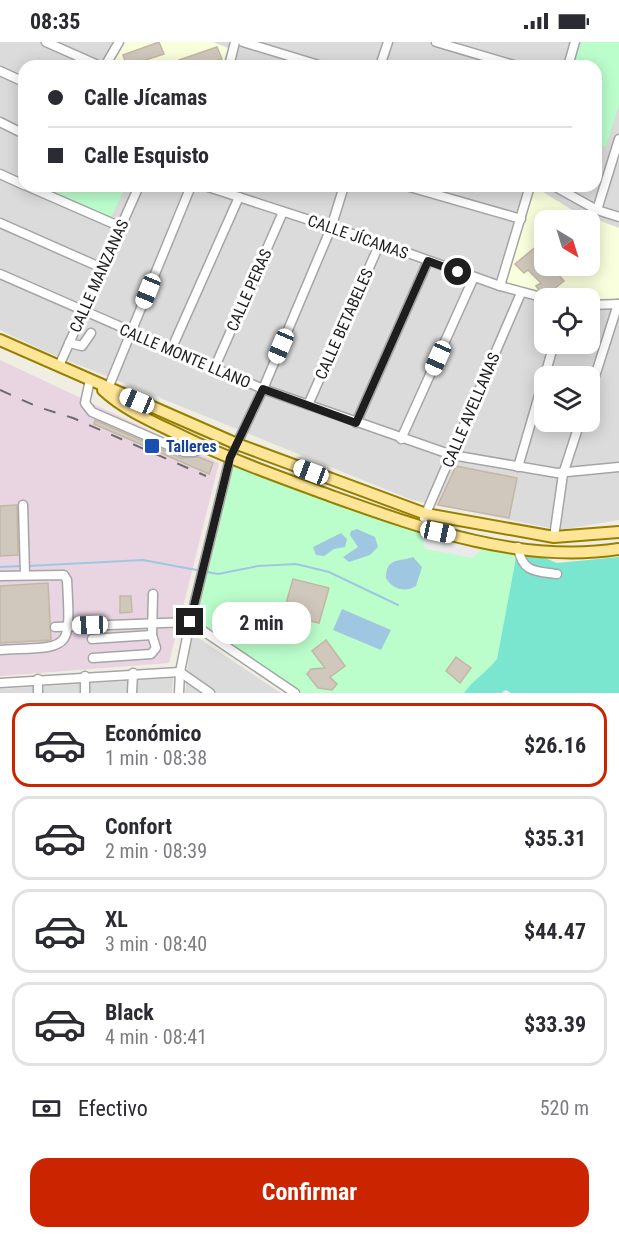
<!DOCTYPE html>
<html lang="es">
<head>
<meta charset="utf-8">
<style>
  body { margin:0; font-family:"Roboto Condensed",sans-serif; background:#f2f2f3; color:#2b2b33; height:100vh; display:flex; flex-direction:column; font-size:22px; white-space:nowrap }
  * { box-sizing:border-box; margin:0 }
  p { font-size:20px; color:#7c7c81 }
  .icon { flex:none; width:33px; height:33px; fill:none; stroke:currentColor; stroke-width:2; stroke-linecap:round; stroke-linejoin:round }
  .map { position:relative; height:651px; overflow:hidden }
  .drawer { display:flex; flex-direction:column; background:#fff; flex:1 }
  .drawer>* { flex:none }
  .hud { position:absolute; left:18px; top:18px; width:584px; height:132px; border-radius:18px; box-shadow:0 3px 15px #0003; display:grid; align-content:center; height:132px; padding:0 30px; background:#fff }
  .needle { width:39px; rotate:142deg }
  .controls { position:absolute; left:534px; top:168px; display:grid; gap:12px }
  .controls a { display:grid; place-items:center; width:66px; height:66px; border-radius:12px; background:#fff; box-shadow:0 3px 15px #0003; font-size:30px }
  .end { position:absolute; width:27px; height:27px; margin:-14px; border:8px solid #1e1e1e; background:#fff; box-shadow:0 0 0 3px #fff }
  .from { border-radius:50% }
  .bubble { position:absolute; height:42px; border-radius:18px; background:#fff; box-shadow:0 3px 15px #0003; font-size:20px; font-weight:700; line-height:42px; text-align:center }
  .car { position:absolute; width:18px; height:36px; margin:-18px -9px; border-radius:8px; box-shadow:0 0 4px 2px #0007; background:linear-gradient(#fff 24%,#345 0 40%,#fff 0 76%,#345 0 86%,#fff 0) }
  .hud b { display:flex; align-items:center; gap:21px; height:57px; font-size:22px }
  .hud b+b { border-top:2px solid #e1e1e2 }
  .hud i { width:15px; height:15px; background:#2b2b33 }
  ul { padding:10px 0 0; list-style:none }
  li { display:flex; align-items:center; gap:18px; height:84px; margin:0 12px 9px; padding:0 18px; border:3px solid #e1e1e2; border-radius:18px }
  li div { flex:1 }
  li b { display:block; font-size:22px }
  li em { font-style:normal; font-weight:700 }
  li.current { border-color:#cb2400 }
  li>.icon { width:54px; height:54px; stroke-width:1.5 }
  .pay { display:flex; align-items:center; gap:15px; height:66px; padding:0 30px; font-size:22px }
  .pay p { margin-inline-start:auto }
  .button { display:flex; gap:12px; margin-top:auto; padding:12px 30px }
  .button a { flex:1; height:69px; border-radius:18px; background:#cb2400; color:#fff; font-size:24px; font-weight:700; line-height:69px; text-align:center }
  .status { display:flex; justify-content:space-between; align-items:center; height:42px; padding:0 30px; background:#fff; direction:ltr }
  .status svg { height:16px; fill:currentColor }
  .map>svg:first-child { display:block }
  .residential { fill:#dcdbdb; fill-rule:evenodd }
  .industrial { fill:#e9d4e2 }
  .education { fill:#f9ffdc; fill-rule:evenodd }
  .park { fill:#bbfecc }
  .pitch { fill:#7ae6cf }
  .parking { fill:#eaeaea }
  .water { fill:#9fc7e1 }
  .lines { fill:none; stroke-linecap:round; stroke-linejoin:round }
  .stream { stroke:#9fc7e1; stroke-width:2 }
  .building { fill:#d0c8bc; stroke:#c3b7a4; stroke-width:1.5 }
  .minor-casing { stroke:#a5a5a5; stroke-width:11 }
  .major-casing { stroke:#978000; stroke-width:14 }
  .minor { stroke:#fff; stroke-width:8 }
  .major { stroke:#ffe598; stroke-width:10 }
  .rail { stroke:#6c6c6c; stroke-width:2; stroke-dasharray:12 12; stroke-linecap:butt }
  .route { stroke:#1e1e1e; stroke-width:8 }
  .transit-dot { fill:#1a4fb4; stroke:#fff; stroke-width:2 }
  .labels { text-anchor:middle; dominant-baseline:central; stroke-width:6; stroke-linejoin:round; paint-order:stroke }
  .street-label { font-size:16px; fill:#1e1e1e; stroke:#fff }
  .transit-label { font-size:16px; font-weight:bold; fill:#164399; stroke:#fff; text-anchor:start }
</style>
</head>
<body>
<div class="status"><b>08:35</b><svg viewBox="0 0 49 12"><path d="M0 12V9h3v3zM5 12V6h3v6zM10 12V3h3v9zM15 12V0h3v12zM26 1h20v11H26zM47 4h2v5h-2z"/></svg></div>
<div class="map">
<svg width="619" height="651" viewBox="0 0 619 651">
  <rect width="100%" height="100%" fill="#f0eee3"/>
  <g class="residential">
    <path d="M0,0H619V478L560,488L412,458L42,308L0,288ZM24,24H596V144H24ZM544,178H590V224H544ZM544,256H590V302H544ZM544,334H590V380H544Z"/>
    <path d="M191,591L281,651H185Z"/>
    <path d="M173,636L172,651H0V647Z"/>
  </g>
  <path class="industrial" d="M0,318L219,421L169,621L0,634Z"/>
  <g class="education">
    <path d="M124,0H213L228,6L222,24H110Z"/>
    <path d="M535,145L572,168L619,186V258L553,256L505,245ZM544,178H590V224H544Z"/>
  </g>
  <g class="park">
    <path d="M579,0H619V63L606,105L596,101V24H572Z"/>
    <path d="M43,144H126L109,180Z"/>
    <path d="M230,416L419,485L518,505L497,617C487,630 474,637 464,651H293L190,580Z"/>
  </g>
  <path class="pitch" d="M518,505L557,521L619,515V651H511L506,648L501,651H464C474,637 487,630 497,617Z"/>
  <path class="parking" d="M419,485L488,500L473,516L425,507Z"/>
  <g class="water">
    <path d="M357,487L375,495L378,505L370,513L349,520L343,515L358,505L350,493L351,489Z"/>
    <path d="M341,491L347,497L345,505L334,507L324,514L316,513L313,505Z"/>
    <path d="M413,515L422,525L416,544C405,551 392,547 386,536C386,515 400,520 413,515Z"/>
    <path d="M342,567L391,588L381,608L333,588Z"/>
  </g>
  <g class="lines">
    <g class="stream">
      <path d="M28,524L143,518L218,532L258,524L296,522L329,530L398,563"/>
      <path d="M0,525L22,524"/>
    </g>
  </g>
  <g class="building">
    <path d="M159,0L164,12L127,24L123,13Z"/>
    <path d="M217,5L222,17L203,24H181L179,18Z"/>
    <path d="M544,198V211L537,219L550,232L555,229L564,239L549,251L539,248L536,244L541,241L528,228L524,231L515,222Z"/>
    <path d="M95,378L181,416L199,415L213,421L209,432L94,382Z"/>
    <path d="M456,424L517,436L509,476L438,463Z"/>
    <path d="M17,463L18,513L0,514V464Z"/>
    <path d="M293,537L329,546L319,581L283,572Z"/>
    <path d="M48,541L51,598L0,601V544Z"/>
    <path d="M120,554H131L132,570L120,571Z"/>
    <path d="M326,598L345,624L330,635L337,642L332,648L318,646L307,632L311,627L325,626L312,609Z"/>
    <path d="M456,615L471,626L460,641L446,629Z"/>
  </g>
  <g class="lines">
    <defs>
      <g id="minor">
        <path d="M46,0L100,24"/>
        <path d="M243,0L322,24"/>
        <path d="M436,0L517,24"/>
        <path d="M105,24L119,0"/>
        <path d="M229,24L235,0"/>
        <path d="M380,24L388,0"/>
        <path d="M568,24L575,0"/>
        <path d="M0,29L24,40"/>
        <path d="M0,80L24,92"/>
        <path d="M0,132L24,143"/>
        <path d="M27,144L121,185"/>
        <path d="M205,144L380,201L500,244L545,256"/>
        <path d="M406,144L521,177"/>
        <path d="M554,144L597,168L619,175"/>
        <path d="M597,168L619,97"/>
        <path d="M0,181L102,226"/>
        <path d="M0,232L263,347L452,413L557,431L619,425"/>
        <path d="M500,244L530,144"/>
        <path d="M590,263L619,262"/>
        <path d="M69,301L82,304L91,291"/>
        <path d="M171,308L239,155"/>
        <path d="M59,324L139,144"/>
        <path d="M214,327L283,170"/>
        <path d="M90,338L85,361L92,370L184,410H194L204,405"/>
        <path d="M107,349L191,144"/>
        <path d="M590,350L618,262"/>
        <path d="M308,363L380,201"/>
        <path d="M356,381L428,219"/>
        <path d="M401,397L474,235"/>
        <path d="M518,425L554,302"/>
        <path d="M23,463L25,532"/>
        <path d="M424,476L521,251"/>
        <path d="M554,495L563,432L580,380"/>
        <path d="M518,505C522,530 534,529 557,532"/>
        <path d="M0,534L64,533L67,538C71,612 71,604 0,608"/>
        <path d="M55,585L190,580L295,651"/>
        <path d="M92,597L152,593L153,552"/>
        <path d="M93,616L151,612L156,606L152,593"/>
        <path d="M0,641L180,630L210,651"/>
        <path d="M38,651V637"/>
        <path d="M85,651V634"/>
        <path d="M132,651L133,631"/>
        <path d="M179,651L180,630L190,580L230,416L263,347L331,186L344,144"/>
      </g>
      <g id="major">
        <path d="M0,298L237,402L426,472L554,495L619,490"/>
        <path d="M103,348C124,368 155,381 182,394C231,418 282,436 334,455C424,487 522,522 619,507"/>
      </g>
    </defs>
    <use href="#minor" class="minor-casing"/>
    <use href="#major" class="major-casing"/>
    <use href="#minor" class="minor"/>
    <use href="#major" class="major"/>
    <path class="rail" d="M0,348L38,365L73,376L206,434"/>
  </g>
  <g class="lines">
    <path class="route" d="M190,580L230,416L263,347L356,381L428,219L458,230"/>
  </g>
  <rect class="transit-dot" x="144" y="396" width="16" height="16" rx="3"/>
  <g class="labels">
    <g class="street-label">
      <text transform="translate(358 195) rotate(19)">CALLE JÍCAMAS</text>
      <text transform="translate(99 234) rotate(-66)">CALLE MANZANAS</text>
      <text transform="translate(249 248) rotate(-66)">CALLE PERAS</text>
      <text transform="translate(344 282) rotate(-66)">CALLE BETABELES</text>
      <text transform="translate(185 314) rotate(23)">CALLE MONTE LLANO</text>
      <text transform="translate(471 368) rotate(-67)">CALLE AVELLANAS</text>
    </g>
    <g class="transit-label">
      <text x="166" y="404">Talleres</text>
    </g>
  </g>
</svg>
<div class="controls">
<a><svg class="needle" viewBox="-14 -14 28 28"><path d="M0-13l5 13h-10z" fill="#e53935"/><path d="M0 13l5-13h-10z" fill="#7c7c81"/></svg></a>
<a><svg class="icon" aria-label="locate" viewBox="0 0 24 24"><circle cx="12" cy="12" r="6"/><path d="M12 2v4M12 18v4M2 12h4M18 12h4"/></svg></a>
<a><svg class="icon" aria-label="layers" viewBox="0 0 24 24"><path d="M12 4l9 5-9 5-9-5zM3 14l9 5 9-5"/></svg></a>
</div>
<i class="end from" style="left:458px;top:230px"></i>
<i class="end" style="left:190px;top:580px"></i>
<div class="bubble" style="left:212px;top:560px;width:99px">2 min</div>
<i class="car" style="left:148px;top:249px;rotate:202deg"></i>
<i class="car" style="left:281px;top:304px;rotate:203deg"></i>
<i class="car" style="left:438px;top:316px;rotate:204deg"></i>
<i class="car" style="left:137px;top:359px;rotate:293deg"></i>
<i class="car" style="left:311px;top:430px;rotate:291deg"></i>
<i class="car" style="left:438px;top:490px;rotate:102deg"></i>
<i class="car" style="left:90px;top:583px;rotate:268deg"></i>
<div class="hud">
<b><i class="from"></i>Calle Jícamas</b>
<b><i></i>Calle Esquisto</b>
</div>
</div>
<section class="drawer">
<ul>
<li class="current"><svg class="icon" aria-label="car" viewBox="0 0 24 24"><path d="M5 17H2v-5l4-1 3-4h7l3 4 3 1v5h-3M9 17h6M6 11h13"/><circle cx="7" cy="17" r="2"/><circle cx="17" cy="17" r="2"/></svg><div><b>Económico</b><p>1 min · 08:38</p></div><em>$26.16</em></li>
<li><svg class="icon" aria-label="car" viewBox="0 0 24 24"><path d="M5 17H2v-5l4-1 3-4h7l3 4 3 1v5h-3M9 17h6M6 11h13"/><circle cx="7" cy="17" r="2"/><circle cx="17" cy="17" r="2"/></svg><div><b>Confort</b><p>2 min · 08:39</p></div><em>$35.31</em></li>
<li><svg class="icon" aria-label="car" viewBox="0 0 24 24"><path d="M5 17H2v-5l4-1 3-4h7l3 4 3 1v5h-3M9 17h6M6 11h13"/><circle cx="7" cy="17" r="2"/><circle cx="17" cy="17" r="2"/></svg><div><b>XL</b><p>3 min · 08:40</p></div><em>$44.47</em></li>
<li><svg class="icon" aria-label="car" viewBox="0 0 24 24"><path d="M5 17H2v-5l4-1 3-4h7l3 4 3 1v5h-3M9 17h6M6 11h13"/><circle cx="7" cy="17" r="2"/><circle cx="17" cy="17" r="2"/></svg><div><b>Black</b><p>4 min · 08:41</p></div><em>$33.39</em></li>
</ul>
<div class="pay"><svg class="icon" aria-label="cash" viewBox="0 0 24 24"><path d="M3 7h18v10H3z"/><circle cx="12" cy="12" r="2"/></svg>Efectivo<p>520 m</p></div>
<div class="button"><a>Confirmar</a></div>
</section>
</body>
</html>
